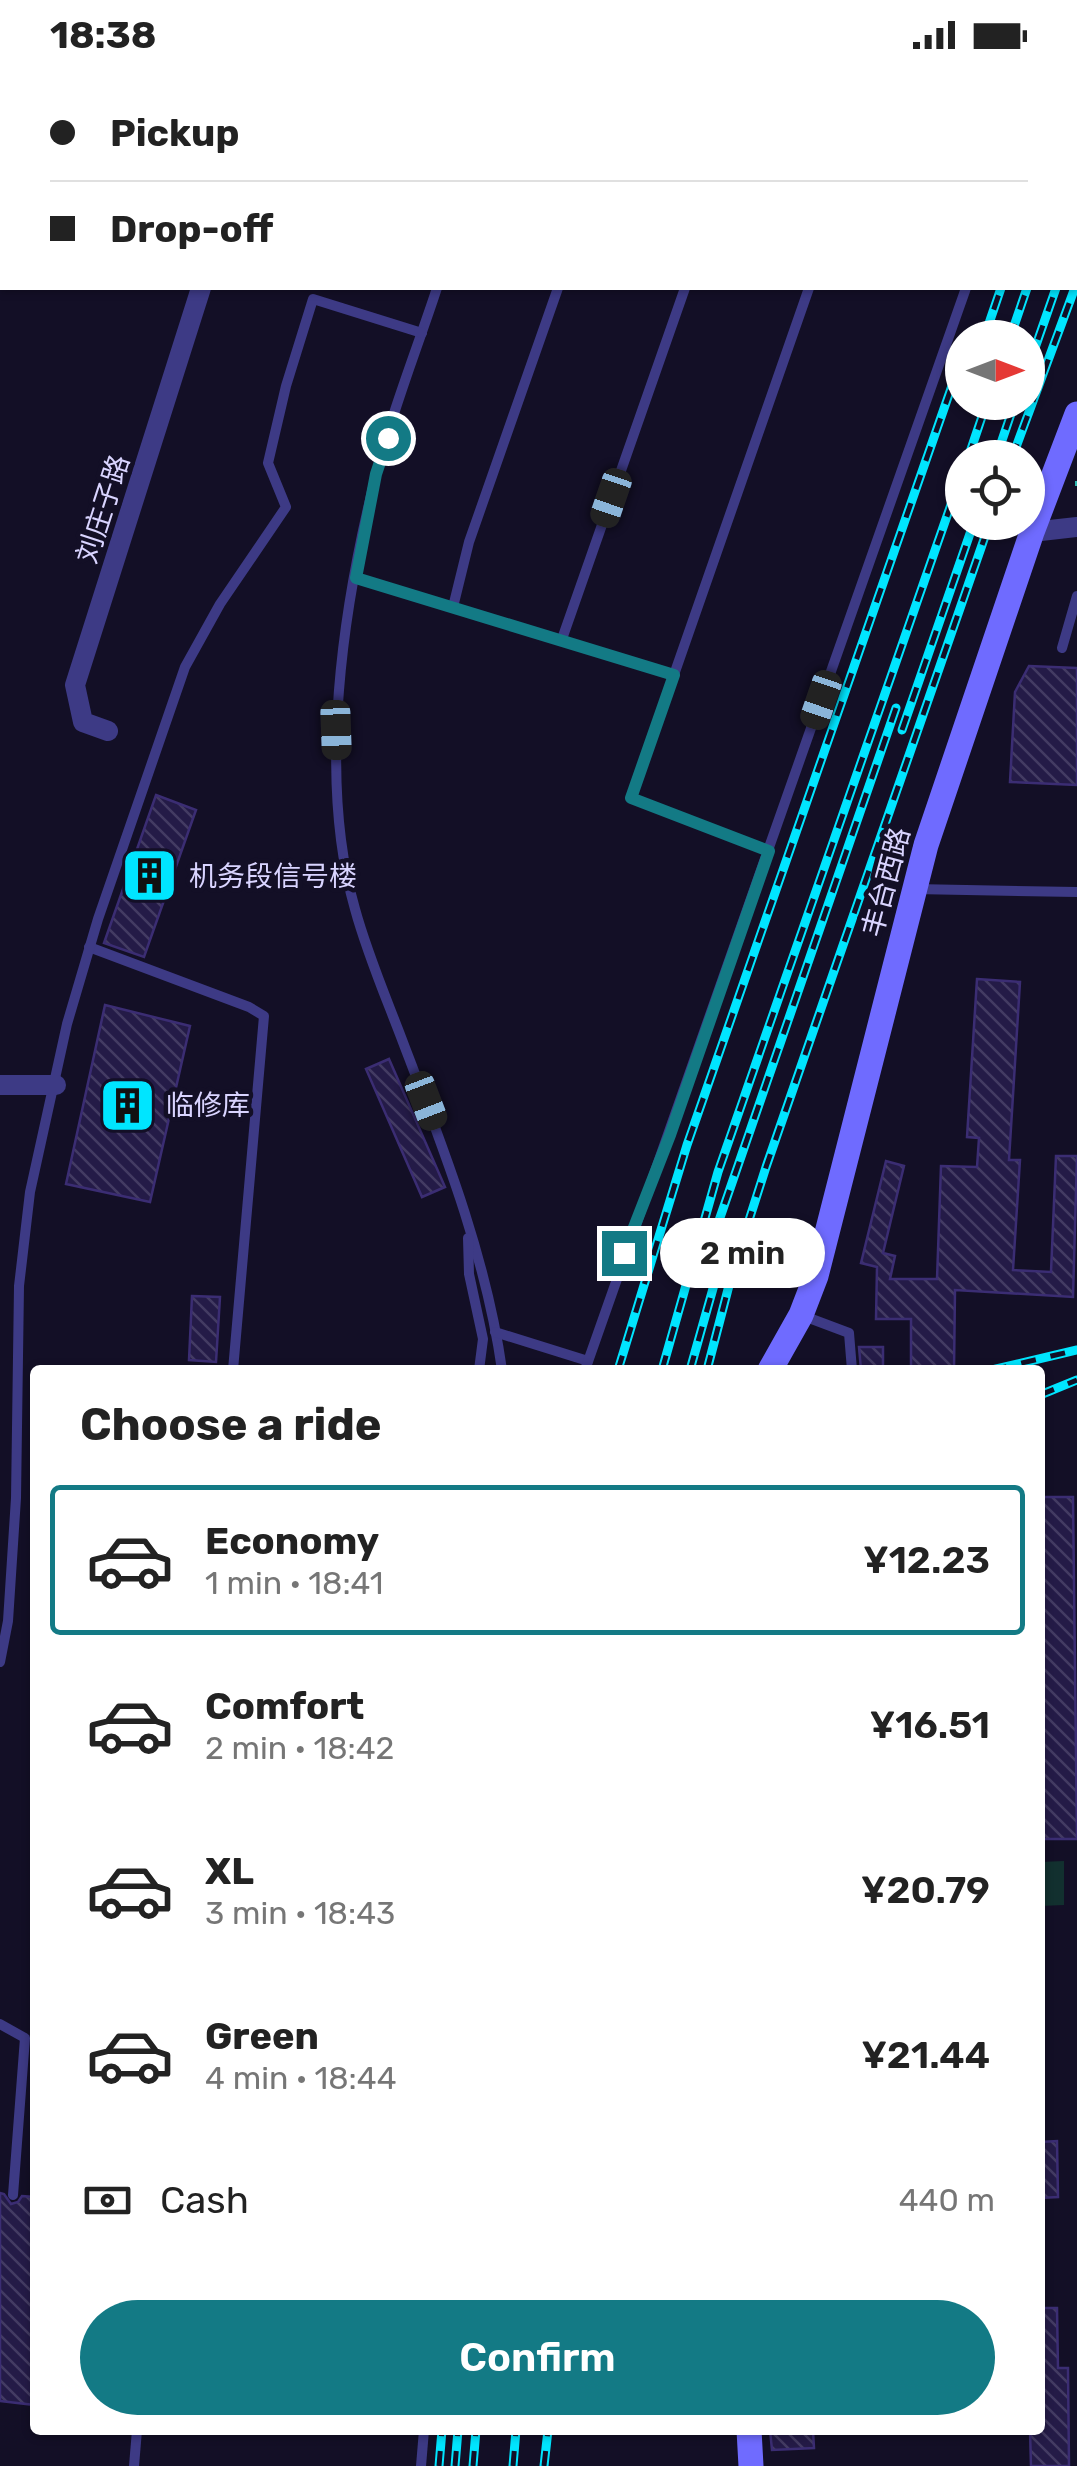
<!DOCTYPE html>
<html lang="en">
<head>
<meta charset="utf-8">
<style>
  body { margin:0; font-family:Rubik,"Noto Sans SC",sans-serif; background:#f6f6f6; color:#222; height:100vh; display:flex; flex-direction:column; font-size:38px; white-space:nowrap }
  * { box-sizing:border-box; margin:0 }
  p { font-size:32px; color:#767676 }
  .icon { flex:none; width:55px; height:55px; fill:none; stroke:currentColor; stroke-width:2; stroke-linecap:round; stroke-linejoin:round }
  .map { position:relative; flex:1; overflow:hidden }
  .panel { position:absolute; left:30px; top:1295px; width:1015px; height:1070px; display:flex; flex-direction:column; background:#fff; border-radius:10px; box-shadow:0 2px 8px #0004 }
  .panel>* { flex:none }
  .banner { position:absolute; left:0px; top:0px; width:1078px; height:220px; box-shadow:0 2px 8px #0004; display:grid; align-content:center; height:220px; padding:0 50px; background:#fff }
  .needle { width:65px; rotate:90deg }
  .tools { position:absolute; left:945px; top:250px; display:grid; gap:20px }
  .tools a { display:grid; place-items:center; width:100px; height:100px; border-radius:50%; background:#fff; box-shadow:0 2px 8px #0004; font-size:50px }
  .end { position:absolute; width:45px; height:45px; margin:-22px; border:12px solid #137a85; background:#fff; box-shadow:0 0 0 5px #fff }
  .from { border-radius:50% }
  .bubble { position:absolute; height:70px; border-radius:35px; background:#fff; box-shadow:0 2px 8px #0004; font-size:32px; font-weight:600; line-height:70px; text-align:center }
  .car { position:absolute; width:30px; height:60px; margin:-30px -15px; border-radius:12px; box-shadow:0 0 8px 2px #0007; background:linear-gradient(#222 24%,#8ab4d8 0 40%,#222 0 76%,#8ab4d8 0 86%,#222 0) }
  .banner b { display:flex; align-items:center; gap:35px; height:95px; font-size:38px }
  .banner b+b { border-top:2px solid #e0e0e0 }
  .banner i { width:25px; height:25px; background:#222 }
  ul { padding:0; list-style:none }
  li { display:flex; align-items:center; gap:30px; height:150px; margin:0 20px 15px; padding:0 30px; border:5px solid transparent; border-radius:10px }
  li div { flex:1 }
  li b { display:block; font-size:38px }
  li em { font-style:normal; font-weight:600 }
  li.current { border-color:#137a85 }
  li>.icon { width:90px; height:90px; stroke-width:1.5 }
  h2 { padding:0 50px; font-size:45px; line-height:120px }
  .pay { display:flex; align-items:center; gap:25px; height:110px; padding:0 50px; font-size:38px }
  .pay p { margin-inline-start:auto }
  .cta { display:flex; gap:20px; margin-top:auto; padding:20px 50px }
  .cta a { flex:1; height:115px; border-radius:60px; background:#137a85; color:#fff; font-size:40px; font-weight:600; line-height:115px; text-align:center }
  .status { display:flex; justify-content:space-between; align-items:center; height:70px; padding:0 50px; background:#fff; direction:ltr }
  .status svg { height:28px; fill:currentColor }
  .map>svg:first-child { display:block }
  .green { fill:#12302f }
  .building { fill:url(#building-back-hatch); stroke:#3b2d73; stroke-width:2.5 }
  .lines { fill:none; stroke-linecap:round; stroke-linejoin:round }
  .path { stroke:#2fb8b0; stroke-width:4; stroke-dasharray:5 8; stroke-linecap:butt }
  .lane { stroke:#3d3a85; stroke-width:10 }
  .street { stroke:#3d3a85; stroke-width:20 }
  .secondary { stroke:#6f6bff; stroke-width:25 }
  .rail-casing { stroke:#00e5ff; stroke-width:9 }
  .rail { stroke:#130f26; stroke-width:5; stroke-dasharray:15; stroke-linecap:butt }
  .route { stroke:#137a85; stroke-width:12 }
  .labels { text-anchor:middle; dominant-baseline:central; stroke-width:9; stroke-linejoin:round; paint-order:stroke }
  .street-label { font-size:28px; fill:#d9d4ff; stroke:#130f26 }
  .poi-label { font-size:28px; fill:#d9d4ff; stroke:#130f26; text-anchor:start }
</style>
</head>
<body>
<div class="status"><b>18:38</b><svg viewBox="0 0 49 12"><path d="M0 12V9h3v3zM5 12V6h3v6zM10 12V3h3v9zM15 12V0h3v12zM26 1h20v11H26zM47 4h2v5h-2z"/></svg></div>
<div class="map">
<svg width="1077" height="2396" viewBox="0 0 1077 2396">
  <defs>
    <pattern id="building-back-hatch" width="6" height="6" patternUnits="userSpaceOnUse" patternTransform="scale(2.5)"><rect width="6" height="6" fill="#241b47"/><path d="M-1 5l2 2M0 0l6 6M5-1l2 2" fill="none" stroke="#433b63"/></pattern>
  </defs>
  <rect width="100%" height="100%" fill="#130f26"/>
  <path class="green" d="M1064,1791V1835L1040,1836V1792Z"/>
  <g class="building">
    <path d="M1029,596L1077,598V715L1010,712L1015,622Z"/>
    <path d="M156,725L196,740L144,887L104,873Z"/>
    <path d="M977,909L1020,912L1009,1090H1020L1013,1200L1051,1202L1056,1086H1077L1073,1227L955,1220L954,1300H911V1249H876L877,1197L861,1193L886,1091L904,1096L883,1183L895,1186L890,1209H937L941,1096L977,1097L979,1068L967,1067Z"/>
    <path d="M105,935L190,956L150,1132L66,1114Z"/>
    <path d="M389,989L445,1117L422,1127L366,999Z"/>
    <path d="M192,1226L220,1227L216,1292L189,1290Z"/>
    <path d="M859,1277H883V1300H861Z"/>
    <path d="M1040,1427H1073L1077,1769H1040Z"/>
    <path d="M1057,2071L1058,2127L1040,2128V2072Z"/>
    <path d="M0,2123L4,2124L11,2134L18,2132L22,2126L35,2127V2335L0,2331Z"/>
    <path d="M1040,2238H1057L1058,2298H1068L1069,2396H1031L1030,2360H1040Z"/>
    <path d="M770,2360H813L814,2378L772,2380Z"/>
  </g>
  <g class="lines">
    <path class="path" d="M1077,411V421"/>
    <g class="lane">
      <path d="M511,2V0"/>
      <path d="M633,2L634,0"/>
      <path d="M760,2L761,0"/>
      <path d="M883,2L884,0"/>
      <path d="M1041,2L1042,0"/>
      <path d="M437,218C417,279 392,341 376,405C343,536 317,707 355,839C367,883 385,925 401,967C442,1075 486,1185 502,1300"/>
      <path d="M355,508L674,605"/>
      <path d="M453,537L469,472L558,218"/>
      <path d="M562,569L685,218"/>
      <path d="M1062,578L1077,526"/>
      <path d="M769,781L631,728L809,218"/>
      <path d="M914,819L1077,822"/>
      <path d="M89,877L249,937L264,946L233,1300"/>
      <path d="M468,1168L469,1204L483,1269L479,1300"/>
      <path d="M801,1245L849,1263L852,1300"/>
      <path d="M495,1262L588,1291"/>
      <path d="M585,1300L966,218"/>
      <path d="M0,1592L8,1551L16,1428L19,1216L30,1122L67,954L98,849L185,597L220,534L286,437L268,393L286,316L313,229L422,263"/>
      <path d="M0,1954L25,1968L13,2125"/>
      <path d="M134,2396L137,2360"/>
      <path d="M421,2396L424,2360"/>
    </g>
    <g class="street">
      <path d="M211,0V2"/>
      <path d="M1032,462L1077,457"/>
      <path d="M108,661L83,652L75,615L201,218"/>
      <path d="M0,1015H56"/>
    </g>
    <g class="secondary">
      <path d="M770,1300L801,1245L816,1206L926,775L1032,462L1077,344"/>
      <path d="M749,2360L751,2396"/>
    </g>
    <defs>
      <g id="rail">
        <path d="M1075,7L1077,1"/>
        <path d="M1075,80L1077,74"/>
        <path d="M1075,121L1077,116"/>
        <path d="M1075,163L1077,157"/>
        <path d="M984,268L1001,218"/>
        <path d="M1010,268L1027,218"/>
        <path d="M1028,298L1056,218"/>
        <path d="M968,388L987,332"/>
        <path d="M996,388L1015,332"/>
        <path d="M1012,388L1077,212"/>
        <path d="M902,660L974,452"/>
        <path d="M705,1191L896,638"/>
        <path d="M618,1300L687,1075L962,287"/>
        <path d="M662,1300L718,1102L962,403"/>
        <path d="M690,1300L725,1176"/>
        <path d="M707,1300L733,1200L766,1097L990,452"/>
        <path d="M992,1300L1077,1280"/>
        <path d="M1040,1325L1077,1310"/>
        <path d="M439,2396L442,2360"/>
        <path d="M455,2396L458,2360"/>
        <path d="M473,2396L476,2360"/>
        <path d="M513,2396L516,2360"/>
        <path d="M544,2396L548,2360"/>
      </g>
    </defs>
    <use href="#rail" class="rail-casing"/>
    <use href="#rail" class="rail"/>
  </g>
  <g class="lines">
    <path class="route" d="M388,368L376,404L356,508L674,605L631,728L769,781L670,1065L624,1183"/>
  </g>
  <defs>
    <symbol id="building-square" viewBox="-11 -11 22 22"><rect x="-9" y="-9" width="18" height="18" rx="4" fill="#00e5ff" stroke="#130f26"/><path d="M-4-6H4V6H1V3H-1V6H-4ZM-2.5-4.3h1.7v1.8h-1.7ZM.8-4.3h1.7v1.8H.8ZM-2.5-1h1.7V.8h-1.7ZM.8-1h1.7V.8H.8Z" fill="#111"/></symbol>
  </defs>
  <g fill-rule="evenodd">
    <use href="#building-square" x="118" y="774" width="63" height="63"/>
    <use href="#building-square" x="96" y="1004" width="63" height="63"/>
  </g>
  <g class="labels">
    <g class="street-label">
      <text transform="translate(103 439) rotate(-72)">刘庄子路</text>
      <text transform="translate(886 812) rotate(-75)">丰台西路</text>
    </g>
    <g class="poi-label">
      <text x="189" y="806">机务段信号楼</text>
      <text x="166" y="1035">临修库</text>
    </g>
  </g>
</svg>
<div class="tools">
<a><svg class="needle" viewBox="-14 -14 28 28"><path d="M0-13l5 13h-10z" fill="#e53935"/><path d="M0 13l5-13h-10z" fill="#767676"/></svg></a>
<a><svg class="icon" aria-label="locate" viewBox="0 0 24 24"><circle cx="12" cy="12" r="6"/><path d="M12 2v4M12 18v4M2 12h4M18 12h4"/></svg></a>
</div>
<i class="end from" style="left:388px;top:368px"></i>
<i class="end" style="left:624px;top:1183px"></i>
<div class="bubble" style="left:660px;top:1148px;width:165px">2 min</div>
<i class="car" style="left:611px;top:428px;rotate:199deg"></i>
<i class="car" style="left:821px;top:630px;rotate:199deg"></i>
<i class="car" style="left:336px;top:660px;rotate:178deg"></i>
<i class="car" style="left:426px;top:1031px;rotate:159deg"></i>
<div class="banner">
<b><i class="from"></i>Pickup</b>
<b><i></i>Drop-off</b>
</div>
<section class="panel">
<h2>Choose a ride</h2>
<ul>
<li class="current"><svg class="icon" aria-label="car" viewBox="0 0 24 24"><path d="M5 17H2v-5l4-1 3-4h7l3 4 3 1v5h-3M9 17h6M6 11h13"/><circle cx="7" cy="17" r="2"/><circle cx="17" cy="17" r="2"/></svg><div><b>Economy</b><p>1 min · 18:41</p></div><em>¥12.23</em></li>
<li><svg class="icon" aria-label="car" viewBox="0 0 24 24"><path d="M5 17H2v-5l4-1 3-4h7l3 4 3 1v5h-3M9 17h6M6 11h13"/><circle cx="7" cy="17" r="2"/><circle cx="17" cy="17" r="2"/></svg><div><b>Comfort</b><p>2 min · 18:42</p></div><em>¥16.51</em></li>
<li><svg class="icon" aria-label="car" viewBox="0 0 24 24"><path d="M5 17H2v-5l4-1 3-4h7l3 4 3 1v5h-3M9 17h6M6 11h13"/><circle cx="7" cy="17" r="2"/><circle cx="17" cy="17" r="2"/></svg><div><b>XL</b><p>3 min · 18:43</p></div><em>¥20.79</em></li>
<li><svg class="icon" aria-label="car" viewBox="0 0 24 24"><path d="M5 17H2v-5l4-1 3-4h7l3 4 3 1v5h-3M9 17h6M6 11h13"/><circle cx="7" cy="17" r="2"/><circle cx="17" cy="17" r="2"/></svg><div><b>Green</b><p>4 min · 18:44</p></div><em>¥21.44</em></li>
</ul>
<div class="pay"><svg class="icon" aria-label="cash" viewBox="0 0 24 24"><path d="M3 7h18v10H3z"/><circle cx="12" cy="12" r="2"/></svg>Cash<p>440 m</p></div>
<div class="cta"><a>Confirm</a></div>
</section>
</div>
</body>
</html>
